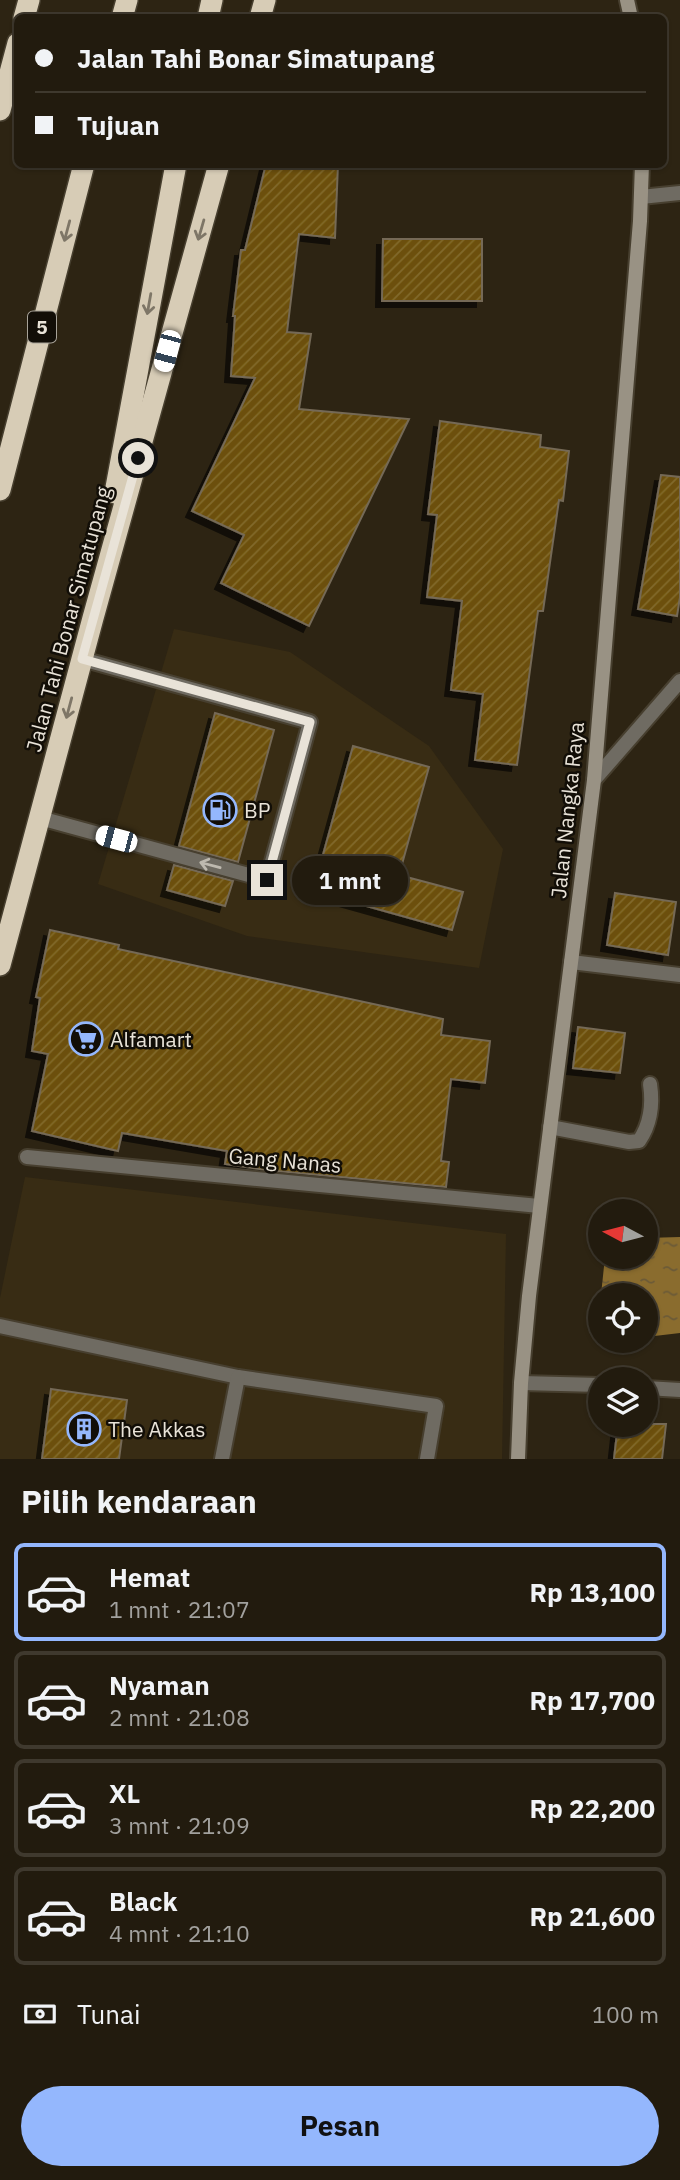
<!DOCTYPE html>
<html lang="id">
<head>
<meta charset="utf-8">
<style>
  body { margin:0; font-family:"IBM Plex Sans",sans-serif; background:#2e281c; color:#f1f3f6; height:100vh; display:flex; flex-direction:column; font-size:26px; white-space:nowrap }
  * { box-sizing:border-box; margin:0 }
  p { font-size:23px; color:#a2a19e }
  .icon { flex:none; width:38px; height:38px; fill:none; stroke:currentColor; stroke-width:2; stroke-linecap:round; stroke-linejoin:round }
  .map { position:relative; height:1459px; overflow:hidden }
  .details { display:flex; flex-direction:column; background:#221b0e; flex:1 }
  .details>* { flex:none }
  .banner { position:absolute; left:14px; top:14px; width:653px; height:154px; border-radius:10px; box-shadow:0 2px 5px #0004,0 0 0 2px #3f392e; display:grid; align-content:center; height:154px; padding:0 21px; background:#221b0e }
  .needle { width:46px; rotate:277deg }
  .fabs { position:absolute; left:588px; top:1199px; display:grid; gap:14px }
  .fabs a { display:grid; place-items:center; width:70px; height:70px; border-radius:50%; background:#221b0e; box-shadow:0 2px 5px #0004,0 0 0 2px #3f392e; font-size:35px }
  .end { position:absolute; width:32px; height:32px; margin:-16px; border:9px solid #e9e3d8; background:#111; box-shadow:0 0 0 4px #111 }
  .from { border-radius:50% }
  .bubble { position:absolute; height:49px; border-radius:24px; background:#221b0e; box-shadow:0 2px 5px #0004,0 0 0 2px #3f392e; font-size:23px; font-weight:700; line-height:49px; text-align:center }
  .car { position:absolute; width:21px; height:42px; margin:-21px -10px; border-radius:9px; box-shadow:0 0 5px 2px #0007; background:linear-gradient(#fff 24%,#345 0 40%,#fff 0 76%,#345 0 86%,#fff 0) }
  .banner b { display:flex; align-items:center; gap:24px; height:66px; font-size:26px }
  .banner b+b { border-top:2px solid #3f392e }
  .banner i { width:18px; height:18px; background:#f1f3f6 }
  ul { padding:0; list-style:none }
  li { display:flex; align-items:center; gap:21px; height:98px; margin:0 14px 10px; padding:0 7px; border:4px solid #3f392e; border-radius:10px }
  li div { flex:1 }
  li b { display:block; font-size:26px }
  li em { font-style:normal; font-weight:700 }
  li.on { border-color:#94b7fd }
  li>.icon { width:63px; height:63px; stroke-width:1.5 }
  h2 { padding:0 21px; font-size:32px; line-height:84px }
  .pay { display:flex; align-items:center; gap:18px; height:77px; padding:0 21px; font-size:26px }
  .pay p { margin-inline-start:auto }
  .cta { display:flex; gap:14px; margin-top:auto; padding:14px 21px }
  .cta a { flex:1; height:80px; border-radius:42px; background:#94b7fd; color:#111; font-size:28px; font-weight:700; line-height:80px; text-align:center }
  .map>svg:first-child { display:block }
  .built { fill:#382c14 }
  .water { fill:url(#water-ripples) }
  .building { fill:url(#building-hatch); stroke:#746956; stroke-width:2; filter:url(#shadow) }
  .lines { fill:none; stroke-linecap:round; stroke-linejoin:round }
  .lane-casing { stroke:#473f2f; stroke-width:18 }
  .street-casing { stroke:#473f2f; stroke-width:18 }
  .secondary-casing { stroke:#473f2f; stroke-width:18 }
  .highway-casing { stroke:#473f2f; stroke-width:24 }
  .lane { stroke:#6f6b62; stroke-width:14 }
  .street { stroke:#6f6b62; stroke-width:14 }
  .secondary { stroke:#999284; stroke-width:14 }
  .highway { stroke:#d7ccb6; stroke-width:21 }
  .oneway { stroke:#7e7667 }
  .oneway2 { stroke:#beb9af }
  .route { stroke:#e9e3d8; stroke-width:9 }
  .labels { text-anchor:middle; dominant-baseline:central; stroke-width:5; stroke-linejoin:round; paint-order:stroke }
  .shield { fill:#120e07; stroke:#a8a399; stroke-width:2 }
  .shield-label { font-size:19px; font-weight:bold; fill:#e9e3d8 }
  .street-label { font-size:21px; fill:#e9e3d8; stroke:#120e07 }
  .poi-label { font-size:21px; fill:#e9e3d8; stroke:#120e07; text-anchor:start }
</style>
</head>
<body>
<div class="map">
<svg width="680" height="1459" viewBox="0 0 680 1459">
  <defs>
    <pattern id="water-ripples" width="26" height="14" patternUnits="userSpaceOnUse" patternTransform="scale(1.75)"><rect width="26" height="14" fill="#8a6c2e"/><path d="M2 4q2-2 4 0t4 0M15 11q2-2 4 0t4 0" fill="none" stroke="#6b5a37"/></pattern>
    <pattern id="building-hatch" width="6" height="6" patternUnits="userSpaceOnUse" patternTransform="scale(1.75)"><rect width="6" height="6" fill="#6c5009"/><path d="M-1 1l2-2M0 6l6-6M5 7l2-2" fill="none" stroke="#81692c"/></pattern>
    <filter id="shadow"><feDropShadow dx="-6" dy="6" stdDeviation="0" flood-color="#0009"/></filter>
  </defs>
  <rect width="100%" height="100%" fill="#2d2413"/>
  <g class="built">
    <path d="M174,629L290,652L429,746L503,849L479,968L247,936L98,884Z"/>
    <path d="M25,1177L506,1234L502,1459H0V1298Z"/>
  </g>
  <path class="water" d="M680,1237V1333L646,1337V1295H601L605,1257L646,1256V1238Z"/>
  <g class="building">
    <path d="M266,164H338L335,238L299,234L287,332L311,334L299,409L409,419L309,626L221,583L244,535L192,511L255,378L231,376L235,316H233L241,250H245Z"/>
    <path d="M383,239H482V301H382Z"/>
    <path d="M440,421L541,435L540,447L569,451L563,501L559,500L543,611H538L517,765L475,760L483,694L451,690L462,601L427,597L437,515L428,514Z"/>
    <path d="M661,475L680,477V597L677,616L638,609Z"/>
    <path d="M215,713L274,730L238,862L179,846Z"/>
    <path d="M353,746L429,767L399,875L463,892L452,930L313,891Z"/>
    <path d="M174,865L233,881L225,906L167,890Z"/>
    <path d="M615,893L676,902L668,955L607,945Z"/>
    <path d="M50,930L119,945L118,949L443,1019L441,1035L490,1041L485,1083L451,1079L441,1161L449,1162L446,1187L267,1170L225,1164L227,1151L122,1133L118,1151L32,1131L48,1054L32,1051L40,998L36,997Z"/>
    <path d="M578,1027L625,1033L620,1073L573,1068Z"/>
    <path d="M51,1389L127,1400L119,1459H42Z"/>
    <path d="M618,1424H666L662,1459H614Z"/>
  </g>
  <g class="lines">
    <defs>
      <g id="lane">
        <path d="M40,818L267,880L310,722L82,659"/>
        <path d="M550,1127L629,1142L639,1141C650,1125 653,1104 650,1084"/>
        <path d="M0,1326L238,1377L436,1406L427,1459"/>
        <path d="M222,1459L238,1377"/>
      </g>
      <g id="street">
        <path d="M641,197L680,193"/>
        <path d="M594,780L680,681"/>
        <path d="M571,962L680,975"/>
        <path d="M27,1157L539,1206"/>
        <path d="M521,1383L600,1385"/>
        <path d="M646,1388L680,1390"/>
      </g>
      <g id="secondary">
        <path d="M627,0L631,18"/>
        <path d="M518,1459L521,1383L529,1296L594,780L640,221L642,164"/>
      </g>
      <g id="highway">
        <path d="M24,18L29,0"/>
        <path d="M122,18L127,0"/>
        <path d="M208,18L212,0"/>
        <path d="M260,18L265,0"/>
        <path d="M0,110L18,43"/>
        <path d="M0,490L84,164"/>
        <path d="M115,493L176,164"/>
        <path d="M0,965L93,618L219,164"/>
      </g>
    </defs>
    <use href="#lane" class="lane-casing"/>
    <use href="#street" class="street-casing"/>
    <use href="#secondary" class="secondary-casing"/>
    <use href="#highway" class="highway-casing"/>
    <use href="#lane" class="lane"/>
    <use href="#street" class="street"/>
    <use href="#secondary" class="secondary"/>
    <use href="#highway" class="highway"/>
  </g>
  <defs><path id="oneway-shaft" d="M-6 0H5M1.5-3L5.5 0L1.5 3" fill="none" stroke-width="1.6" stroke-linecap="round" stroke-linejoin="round" transform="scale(1.75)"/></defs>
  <g class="oneway">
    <use href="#oneway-shaft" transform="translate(201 230) rotate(106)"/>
    <use href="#oneway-shaft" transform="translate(67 231) rotate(105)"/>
    <use href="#oneway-shaft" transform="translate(149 304) rotate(100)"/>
    <use href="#oneway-shaft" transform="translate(69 708) rotate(105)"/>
  </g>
  <use class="oneway2" href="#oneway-shaft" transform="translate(210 865) rotate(-165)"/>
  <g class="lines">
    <path class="route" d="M138,458L82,659L310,722L267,880"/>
  </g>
  <defs>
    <symbol id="fuel-ring" viewBox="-11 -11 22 22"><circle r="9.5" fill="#120e07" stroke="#94b7fd" stroke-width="1.5"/><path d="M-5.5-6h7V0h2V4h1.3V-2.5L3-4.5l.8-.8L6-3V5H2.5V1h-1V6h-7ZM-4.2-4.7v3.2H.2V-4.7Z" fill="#94b7fd"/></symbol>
    <symbol id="supermarket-ring" viewBox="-11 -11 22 22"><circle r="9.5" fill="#120e07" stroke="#94b7fd" stroke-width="1.5"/><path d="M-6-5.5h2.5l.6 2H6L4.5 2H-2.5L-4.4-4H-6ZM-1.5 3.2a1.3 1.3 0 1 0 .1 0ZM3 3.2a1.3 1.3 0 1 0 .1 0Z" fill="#94b7fd"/></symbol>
    <symbol id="building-ring" viewBox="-11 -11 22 22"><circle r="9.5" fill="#120e07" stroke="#94b7fd" stroke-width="1.5"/><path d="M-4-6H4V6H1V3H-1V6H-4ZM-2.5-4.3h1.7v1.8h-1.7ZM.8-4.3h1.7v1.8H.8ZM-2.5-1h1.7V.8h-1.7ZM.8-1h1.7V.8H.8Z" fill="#94b7fd"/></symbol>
  </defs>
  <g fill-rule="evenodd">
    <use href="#fuel-ring" x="201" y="791" width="38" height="38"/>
    <use href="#supermarket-ring" x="67" y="1020" width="38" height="38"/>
    <use href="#building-ring" x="65" y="1410" width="38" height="38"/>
  </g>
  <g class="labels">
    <rect class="shield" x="28" y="311.5" width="28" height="31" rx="5"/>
    <g class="shield-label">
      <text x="42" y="327">5</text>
    </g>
    <g class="street-label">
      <text transform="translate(68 619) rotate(-75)">Jalan Tahi Bonar Simatupang</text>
      <text transform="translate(567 810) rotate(-84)">Jalan Nangka Raya</text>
      <text transform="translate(285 1160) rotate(5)">Gang Nanas</text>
    </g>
    <g class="poi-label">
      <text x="244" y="810">BP</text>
      <text x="110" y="1039">Alfamart</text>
      <text x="108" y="1429">The Akkas</text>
    </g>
  </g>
</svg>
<div class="fabs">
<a><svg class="needle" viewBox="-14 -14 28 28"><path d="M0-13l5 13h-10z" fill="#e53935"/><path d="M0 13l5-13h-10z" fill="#a2a19e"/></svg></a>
<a><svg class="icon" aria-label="locate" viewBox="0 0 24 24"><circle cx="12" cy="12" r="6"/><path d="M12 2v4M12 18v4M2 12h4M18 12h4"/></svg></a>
<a><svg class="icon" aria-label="layers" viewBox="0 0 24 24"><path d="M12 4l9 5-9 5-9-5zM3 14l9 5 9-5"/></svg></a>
</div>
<i class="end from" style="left:138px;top:458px"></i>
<i class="end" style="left:267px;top:880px"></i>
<div class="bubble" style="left:292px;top:856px;width:116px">1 mnt</div>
<i class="car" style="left:167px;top:351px;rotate:195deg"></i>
<i class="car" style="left:116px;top:839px;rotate:285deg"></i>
<div class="banner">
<b><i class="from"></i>Jalan Tahi Bonar Simatupang</b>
<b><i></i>Tujuan</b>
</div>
</div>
<section class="details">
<h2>Pilih kendaraan</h2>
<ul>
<li class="on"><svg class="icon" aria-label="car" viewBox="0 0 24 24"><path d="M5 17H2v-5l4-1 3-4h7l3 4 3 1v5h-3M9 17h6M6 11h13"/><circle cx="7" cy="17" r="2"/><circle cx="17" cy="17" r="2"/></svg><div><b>Hemat</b><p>1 mnt · 21:07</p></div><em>Rp 13,100</em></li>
<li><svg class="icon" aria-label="car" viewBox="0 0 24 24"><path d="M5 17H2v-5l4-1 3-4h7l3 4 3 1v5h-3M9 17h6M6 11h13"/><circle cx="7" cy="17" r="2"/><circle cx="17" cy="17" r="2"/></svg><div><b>Nyaman</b><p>2 mnt · 21:08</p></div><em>Rp 17,700</em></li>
<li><svg class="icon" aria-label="car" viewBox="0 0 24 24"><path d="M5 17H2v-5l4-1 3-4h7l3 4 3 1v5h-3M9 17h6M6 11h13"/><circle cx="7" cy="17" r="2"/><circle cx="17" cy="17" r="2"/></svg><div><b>XL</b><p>3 mnt · 21:09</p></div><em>Rp 22,200</em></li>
<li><svg class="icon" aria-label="car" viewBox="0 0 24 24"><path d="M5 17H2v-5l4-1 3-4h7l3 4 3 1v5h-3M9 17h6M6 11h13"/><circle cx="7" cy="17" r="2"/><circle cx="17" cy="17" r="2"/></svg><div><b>Black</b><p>4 mnt · 21:10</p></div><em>Rp 21,600</em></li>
</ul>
<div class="pay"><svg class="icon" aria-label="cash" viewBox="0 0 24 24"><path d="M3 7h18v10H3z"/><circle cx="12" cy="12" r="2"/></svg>Tunai<p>100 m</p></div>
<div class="cta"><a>Pesan</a></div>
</section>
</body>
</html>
